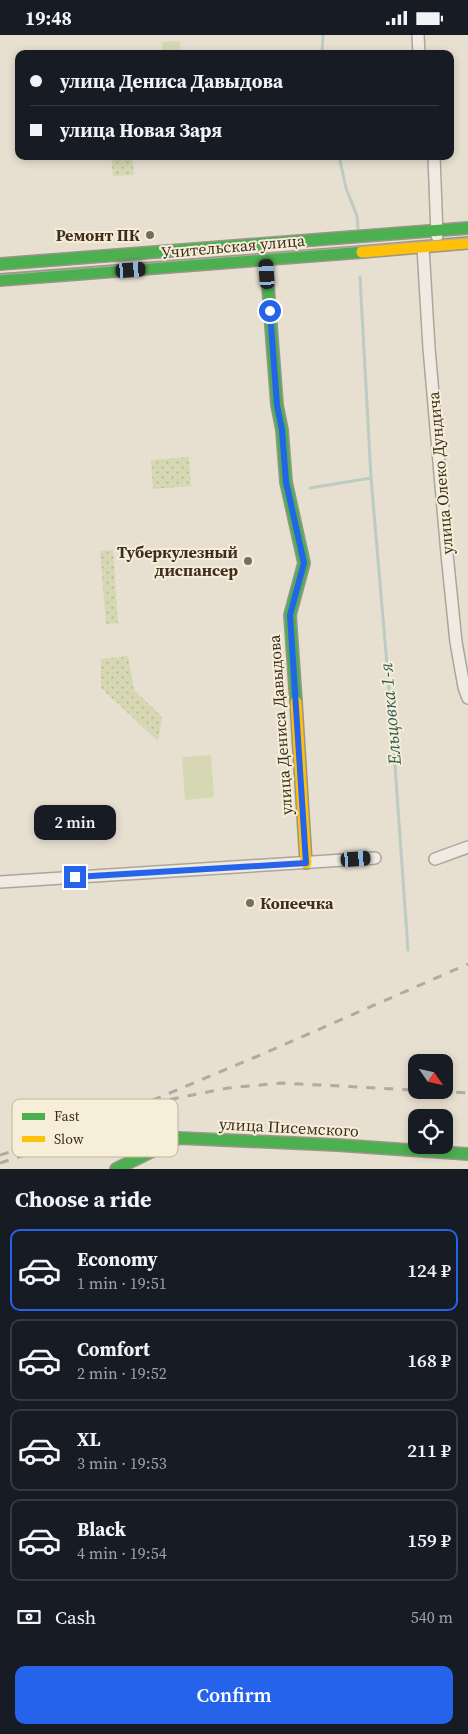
<!DOCTYPE html>
<html lang="en">
<head>
<meta charset="utf-8">
<style>
  body { margin:0; font-family:"Source Serif 4",serif; background:#242831; color:#f1f3f6; height:100vh; display:flex; flex-direction:column; font-size:19px; white-space:nowrap }
  * { box-sizing:border-box; margin:0 }
  p { font-size:16px; color:#9ea1a6 }
  .icon { flex:none; width:28px; height:28px; fill:none; stroke:currentColor; stroke-width:2; stroke-linecap:round; stroke-linejoin:round }
  .map { position:relative; height:1134px; overflow:hidden }
  .details { display:flex; flex-direction:column; background:#171b24; flex:1 }
  .details>* { flex:none }
  .hud { position:absolute; left:15px; top:15px; width:439px; height:110px; border-radius:10px; box-shadow:0 2px 8px #0003; display:grid; align-content:center; height:110px; padding:0 15px; background:#171b24 }
  .needle { width:32px; rotate:124deg }
  .controls { position:absolute; left:408px; top:1019px; display:grid; gap:10px }
  .controls a { display:grid; place-items:center; width:45px; height:45px; border-radius:10px; background:#171b24; box-shadow:0 2px 8px #0003; font-size:25px }
  .end { position:absolute; width:22px; height:22px; margin:-11px; border:6px solid #2563eb; background:#fff; box-shadow:0 0 0 2px #fff }
  .from { border-radius:50% }
  .bubble { position:absolute; height:35px; border-radius:10px; background:#171b24; box-shadow:0 2px 8px #0003; font-size:16px; font-weight:600; line-height:35px; text-align:center }
  .car { position:absolute; width:15px; height:30px; margin:-15px -8px; border-radius:6px; box-shadow:0 0 4px 1px #0007; background:linear-gradient(#222 24%,#8ab4d8 0 40%,#222 0 76%,#8ab4d8 0 86%,#222 0) }
  .hud b { display:flex; align-items:center; gap:18px; height:48px; font-size:19px }
  .hud b+b { border-top:1px solid #363941 }
  .hud i { width:12px; height:12px; background:#f1f3f6 }
  ul { padding:0; list-style:none }
  li { display:flex; align-items:center; gap:15px; height:82px; margin:0 10px 8px; padding:0 5px; border:2px solid #363941; border-radius:10px }
  li div { flex:1 }
  li b { display:block; font-size:19px }
  li em { font-style:normal; font-weight:600 }
  li.active { border-color:#2563eb }
  li>.icon { width:45px; height:45px; stroke-width:1.5 }
  h2 { padding:0 15px; font-size:22px; line-height:60px }
  .pay { display:flex; align-items:center; gap:12px; height:55px; padding:0 15px; font-size:19px }
  .pay p { margin-inline-start:auto }
  .button { display:flex; gap:10px; margin-top:auto; padding:10px 15px }
  .button a { flex:1; height:58px; border-radius:10px; background:#2563eb; color:#fff; font-size:20px; font-weight:600; line-height:58px; text-align:center }
  .status { display:flex; justify-content:space-between; align-items:center; height:35px; padding:0 25px; background:#171b24; direction:ltr }
  .status svg { height:14px; fill:currentColor }
  .map>svg:first-child { display:block }
  .grass { fill:#d6d7b3 }
  .park { fill:url(#park-dots) }
  .lines { fill:none; stroke-linecap:round; stroke-linejoin:round }
  .stream { stroke:#bcccc2; stroke-width:3 }
  .street-casing { stroke:#ada599; stroke-width:14 }
  .fast-casing { stroke:#9c958a; stroke-width:14 }
  .slow-casing { stroke:#9c958a; stroke-width:14 }
  .street { stroke:#efebe3; stroke-width:11 }
  .fast { stroke:#4caf50; stroke-width:11 }
  .slow { stroke:#ffc107; stroke-width:11 }
  .tram { stroke:#afaaa2; stroke-width:1 }
  .rail { stroke:#afaaa2; stroke-width:3; stroke-dasharray:9 9; stroke-linecap:butt }
  .route { stroke:#2563eb; stroke-width:6 }
  .poi-dot { fill:#786c5e; stroke:#f7eed8; stroke-width:2 }
  .labels { text-anchor:middle; dominant-baseline:central; stroke-width:4; stroke-linejoin:round; paint-order:stroke }
  .poi-label { font-size:16px; font-weight:bold; fill:#3d2e20; stroke:#f7eed8; text-anchor:end }
  .street-label { font-size:16px; fill:#3d2e20; stroke:#f7eed8 }
  .water-label { font-size:18px; font-style:italic; fill:#2f5d5a; stroke:#f7eed8 }
  .key { fill:#f7eed8; stroke:#bfb4a1; stroke-width:1 }
  .key-label { font-size:14px; fill:#3d2e20 }
</style>
</head>
<body>
<div class="status"><b>19:48</b><svg viewBox="0 0 49 12"><path d="M0 12V9h3v3zM5 12V6h3v6zM10 12V3h3v9zM15 12V0h3v12zM26 1h20v11H26zM47 4h2v5h-2z"/></svg></div>
<div class="map">
<svg width="468" height="1134" viewBox="0 0 468 1134">
  <defs>
    <pattern id="park-dots" width="8" height="8" patternUnits="userSpaceOnUse" patternTransform="scale(1.25)"><rect width="8" height="8" fill="#d6d7b3"/><path d="M2 2h.1M6 6h.1" fill="none" stroke="#b9b99a" stroke-width="1.8" stroke-linecap="round"/></pattern>
  </defs>
  <rect width="100%" height="100%" fill="#e7e0d1"/>
  <g class="grass">
    <path d="M180,6V19H163L162,7Z"/>
    <path d="M211,720L214,762L185,765L182,722Z"/>
  </g>
  <g class="park">
    <path d="M111,121H132L134,140L113,141Z"/>
    <path d="M189,422L191,451L153,454L151,425Z"/>
    <path d="M113,515L118,588L106,589L100,516Z"/>
    <path d="M128,621L134,655L162,682L158,706L101,653V624Z"/>
  </g>
  <g class="lines">
    <g class="stream">
      <path d="M322,19L323,0"/>
      <path d="M339,121L346,153L357,181L358,193"/>
      <path d="M371,443L392,688L408,915"/>
      <path d="M310,453L371,443L360,242"/>
    </g>
    <defs>
      <g id="street">
        <path d="M418,0L419,19"/>
        <path d="M434,121L437,201"/>
        <path d="M423,212L429,313L447,519L456,607L464,652L468,663"/>
        <path d="M435,824L468,812"/>
        <path d="M0,847L375,823"/>
      </g>
      <g id="fast">
        <path d="M266,225L277,370L282,395L286,447L304,528L290,580L296,667"/>
        <path d="M0,229L468,193"/>
        <path d="M0,245L362,217"/>
        <path d="M116,1134L179,1103L337,1110L468,1119"/>
      </g>
      <g id="slow">
        <path d="M362,217L468,208"/>
        <path d="M296,667L306,828"/>
      </g>
    </defs>
    <use href="#street" class="street-casing"/>
    <use href="#fast" class="fast-casing"/>
    <use href="#slow" class="slow-casing"/>
    <use href="#street" class="street"/>
    <use href="#fast" class="fast"/>
    <use href="#slow" class="slow"/>
    <path class="tram" d="M0,240L468,203"/>
    <g class="rail">
      <path d="M153,1071L172,1064L228,1053L282,1048L468,1058"/>
      <path d="M0,1120L50,1105L103,1086L265,1018L468,929"/>
      <path d="M0,1128L66,1107L105,1092"/>
    </g>
  </g>
  <g class="lines">
    <path class="route" d="M75,842L306,828L290,580L304,528L286,447L282,395L277,370L270,276"/>
  </g>
  <g class="poi-dot">
    <circle cx="150" cy="200" r="5"/>
    <circle cx="248" cy="526" r="5"/>
    <circle cx="250" cy="868" r="5"/>
  </g>
  <g class="labels">
    <g class="poi-label">
      <text x="140" y="200">Ремонт ПК</text>
      <text x="238" y="517">Туберкулезный<tspan x="238" dy="18">диспансер</tspan></text>
      <text x="260" y="868" text-anchor="start">Копеечка</text>
    </g>
    <g class="street-label">
      <text transform="translate(233 211) rotate(-5)">Учительская улица</text>
      <text transform="translate(440 438) rotate(-95)">улица Олеко Дундича</text>
      <text transform="translate(280 690) rotate(-94)">улица Дениса Давыдова</text>
      <text transform="translate(289 1092) rotate(3)">улица Писемского</text>
    </g>
    <g class="water-label">
      <text transform="translate(390 679) rotate(-95)">Ельцовка 1-я</text>
    </g>
  </g>
  <rect x="12" y="1064" width="166" height="58" rx="8" class="key"/>
  <rect x="22" y="1078" width="23" height="7" fill="#4caf50"/>
  <rect x="22" y="1101" width="23" height="6" fill="#ffc107"/>
  <g class="key-label">
    <text x="54" y="1086">Fast</text>
    <text x="54" y="1109">Slow</text>
  </g>
</svg>
<div class="controls">
<a><svg class="needle" viewBox="-14 -14 28 28"><path d="M0-13l5 13h-10z" fill="#e53935"/><path d="M0 13l5-13h-10z" fill="#9ea1a6"/></svg></a>
<a><svg class="icon" aria-label="locate" viewBox="0 0 24 24"><circle cx="12" cy="12" r="6"/><path d="M12 2v4M12 18v4M2 12h4M18 12h4"/></svg></a>
</div>
<i class="end from" style="left:270px;top:276px"></i>
<i class="end" style="left:75px;top:842px"></i>
<div class="bubble" style="left:34px;top:770px;width:82px">2 min</div>
<i class="car" style="left:131px;top:235px;rotate:86deg"></i>
<i class="car" style="left:267px;top:239px;rotate:356deg"></i>
<i class="car" style="left:356px;top:824px;rotate:86deg"></i>
<div class="hud">
<b><i class="from"></i>улица Дениса Давыдова</b>
<b><i></i>улица Новая Заря</b>
</div>
</div>
<section class="details">
<h2>Choose a ride</h2>
<ul>
<li class="active"><svg class="icon" aria-label="car" viewBox="0 0 24 24"><path d="M5 17H2v-5l4-1 3-4h7l3 4 3 1v5h-3M9 17h6M6 11h13"/><circle cx="7" cy="17" r="2"/><circle cx="17" cy="17" r="2"/></svg><div><b>Economy</b><p>1 min · 19:51</p></div><em>124 ₽</em></li>
<li><svg class="icon" aria-label="car" viewBox="0 0 24 24"><path d="M5 17H2v-5l4-1 3-4h7l3 4 3 1v5h-3M9 17h6M6 11h13"/><circle cx="7" cy="17" r="2"/><circle cx="17" cy="17" r="2"/></svg><div><b>Comfort</b><p>2 min · 19:52</p></div><em>168 ₽</em></li>
<li><svg class="icon" aria-label="car" viewBox="0 0 24 24"><path d="M5 17H2v-5l4-1 3-4h7l3 4 3 1v5h-3M9 17h6M6 11h13"/><circle cx="7" cy="17" r="2"/><circle cx="17" cy="17" r="2"/></svg><div><b>XL</b><p>3 min · 19:53</p></div><em>211 ₽</em></li>
<li><svg class="icon" aria-label="car" viewBox="0 0 24 24"><path d="M5 17H2v-5l4-1 3-4h7l3 4 3 1v5h-3M9 17h6M6 11h13"/><circle cx="7" cy="17" r="2"/><circle cx="17" cy="17" r="2"/></svg><div><b>Black</b><p>4 min · 19:54</p></div><em>159 ₽</em></li>
</ul>
<div class="pay"><svg class="icon" aria-label="cash" viewBox="0 0 24 24"><path d="M3 7h18v10H3z"/><circle cx="12" cy="12" r="2"/></svg>Cash<p>540 m</p></div>
<div class="button"><a>Confirm</a></div>
</section>
</body>
</html>
